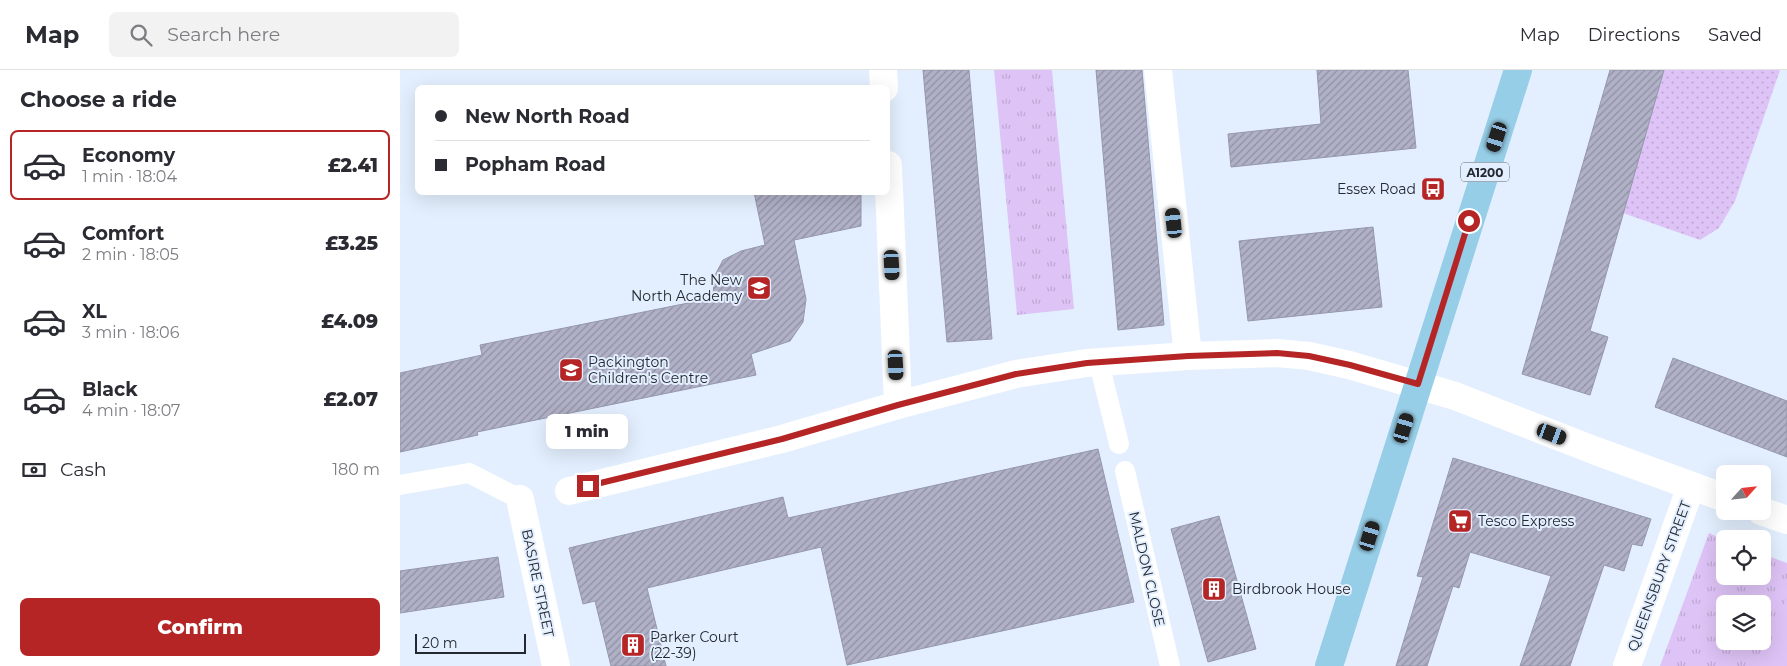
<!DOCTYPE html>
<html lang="en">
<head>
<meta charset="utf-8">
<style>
  body { margin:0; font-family:Montserrat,sans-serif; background:#f2f2f3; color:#2b2b33; height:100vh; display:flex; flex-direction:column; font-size:19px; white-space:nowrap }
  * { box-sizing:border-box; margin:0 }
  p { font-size:16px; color:#7c7c81 }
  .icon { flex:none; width:28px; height:28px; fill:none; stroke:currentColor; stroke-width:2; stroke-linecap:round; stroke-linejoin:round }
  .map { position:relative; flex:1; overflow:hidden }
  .panel { display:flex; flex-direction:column; background:#fff; width:400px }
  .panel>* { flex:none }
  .guide { position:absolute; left:15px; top:15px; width:475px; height:110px; border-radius:8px; box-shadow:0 5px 20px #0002; display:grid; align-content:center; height:110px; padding:0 20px; background:#fff }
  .needle { width:32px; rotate:63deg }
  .tools { position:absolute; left:1316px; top:395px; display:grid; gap:10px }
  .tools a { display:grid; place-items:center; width:55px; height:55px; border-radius:8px; background:#fff; box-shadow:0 5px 20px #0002; font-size:25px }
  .scale { position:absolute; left:15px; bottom:12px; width:111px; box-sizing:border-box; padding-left:5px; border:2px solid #242931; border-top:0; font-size:14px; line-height:18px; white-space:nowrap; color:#242931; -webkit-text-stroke:4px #e3effe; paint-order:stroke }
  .end { position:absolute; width:22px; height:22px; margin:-11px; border:6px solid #b52525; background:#fff; box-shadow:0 0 0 2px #fff }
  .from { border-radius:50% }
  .bubble { position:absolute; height:35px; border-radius:8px; background:#fff; box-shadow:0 5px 20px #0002; font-size:16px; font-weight:800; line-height:35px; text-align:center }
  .car { position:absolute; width:15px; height:30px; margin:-15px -8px; border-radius:6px; box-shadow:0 0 4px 1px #0007; background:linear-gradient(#222 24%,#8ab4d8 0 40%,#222 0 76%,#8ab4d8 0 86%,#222 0) }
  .guide b { display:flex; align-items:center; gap:18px; height:48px; font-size:19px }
  .guide b+b { border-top:1px solid #e1e1e2 }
  .guide i { width:12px; height:12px; background:#2b2b33 }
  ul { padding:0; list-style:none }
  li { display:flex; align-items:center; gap:15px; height:70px; margin:0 10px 8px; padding:0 10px; border:2px solid transparent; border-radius:8px }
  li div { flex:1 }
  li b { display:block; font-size:19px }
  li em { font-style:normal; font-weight:800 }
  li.current { border-color:#b52525 }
  li>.icon { width:45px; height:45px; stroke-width:1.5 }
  h2 { padding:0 20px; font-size:22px; line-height:60px }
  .pay { display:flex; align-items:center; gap:12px; height:55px; padding:0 20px; font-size:19px }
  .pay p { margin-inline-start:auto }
  .primary-button { display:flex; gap:10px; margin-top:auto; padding:10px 20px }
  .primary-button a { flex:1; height:58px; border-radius:8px; background:#b52525; color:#fff; font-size:20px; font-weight:800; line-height:58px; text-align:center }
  header { display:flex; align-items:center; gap:30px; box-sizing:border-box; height:70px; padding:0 25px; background:#fff; border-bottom:1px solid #e1e1e2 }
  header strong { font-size:24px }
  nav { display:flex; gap:28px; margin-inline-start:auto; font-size:18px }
  .search { width:350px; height:45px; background:#f2f2f3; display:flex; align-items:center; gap:12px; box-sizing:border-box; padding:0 18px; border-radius:8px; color:#7c7c81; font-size:19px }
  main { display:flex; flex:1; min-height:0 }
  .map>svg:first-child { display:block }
  .grass { fill:url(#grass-dots) }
  .park { fill:url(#park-tufts); fill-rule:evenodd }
  .pitch { fill:#dec3f6 }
  .building { fill:url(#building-hatch); stroke:#9597ac }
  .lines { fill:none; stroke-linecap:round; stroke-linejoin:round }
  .service { stroke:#fff; stroke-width:20 }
  .minor { stroke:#fff; stroke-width:28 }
  .primary { stroke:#96cde7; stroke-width:28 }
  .route { stroke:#b52525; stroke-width:6 }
  .labels { text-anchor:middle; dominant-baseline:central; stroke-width:4; stroke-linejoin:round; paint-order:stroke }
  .shield { fill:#e3effe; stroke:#5d646e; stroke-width:1 }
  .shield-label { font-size:12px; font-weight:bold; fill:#242931 }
  .poi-label { font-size:14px; fill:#242931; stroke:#e3effe; text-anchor:start }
  .street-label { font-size:14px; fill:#242931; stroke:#e3effe }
</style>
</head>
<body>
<header>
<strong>Map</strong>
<div class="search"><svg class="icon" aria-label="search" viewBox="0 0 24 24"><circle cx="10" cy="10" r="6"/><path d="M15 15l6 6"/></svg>Search here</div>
<nav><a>Map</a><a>Directions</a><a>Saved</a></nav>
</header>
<main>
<section class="panel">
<h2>Choose a ride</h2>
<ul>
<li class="current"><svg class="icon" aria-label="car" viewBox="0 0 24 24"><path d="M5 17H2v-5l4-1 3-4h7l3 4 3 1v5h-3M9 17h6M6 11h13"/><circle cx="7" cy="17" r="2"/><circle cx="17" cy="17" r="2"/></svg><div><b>Economy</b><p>1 min · 18:04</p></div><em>£2.41</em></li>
<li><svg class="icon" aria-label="car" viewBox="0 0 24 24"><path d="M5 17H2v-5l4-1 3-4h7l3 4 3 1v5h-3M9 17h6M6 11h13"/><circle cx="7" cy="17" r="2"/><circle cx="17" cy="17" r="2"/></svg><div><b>Comfort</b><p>2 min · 18:05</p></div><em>£3.25</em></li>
<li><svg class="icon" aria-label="car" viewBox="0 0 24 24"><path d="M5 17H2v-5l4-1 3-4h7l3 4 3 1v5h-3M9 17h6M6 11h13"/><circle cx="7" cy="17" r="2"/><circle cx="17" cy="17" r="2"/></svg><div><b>XL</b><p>3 min · 18:06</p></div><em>£4.09</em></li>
<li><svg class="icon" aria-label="car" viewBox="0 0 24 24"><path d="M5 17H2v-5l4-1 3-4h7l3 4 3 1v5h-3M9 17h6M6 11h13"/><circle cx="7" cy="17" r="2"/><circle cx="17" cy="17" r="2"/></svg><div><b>Black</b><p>4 min · 18:07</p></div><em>£2.07</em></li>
</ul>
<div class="pay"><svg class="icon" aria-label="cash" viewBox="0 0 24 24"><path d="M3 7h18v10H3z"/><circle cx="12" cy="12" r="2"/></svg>Cash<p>180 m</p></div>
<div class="primary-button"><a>Confirm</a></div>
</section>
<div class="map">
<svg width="1387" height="596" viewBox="0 0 1387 596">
  <defs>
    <pattern id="grass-dots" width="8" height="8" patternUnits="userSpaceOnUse" patternTransform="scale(1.25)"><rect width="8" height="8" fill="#dec3f6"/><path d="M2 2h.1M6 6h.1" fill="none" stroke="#bea8d3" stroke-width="1.8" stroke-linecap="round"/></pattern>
    <pattern id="park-tufts" width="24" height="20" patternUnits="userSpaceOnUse" patternTransform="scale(1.25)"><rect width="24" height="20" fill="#dec3f6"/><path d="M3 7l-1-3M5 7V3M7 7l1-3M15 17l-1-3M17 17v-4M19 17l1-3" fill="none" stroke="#bea8d3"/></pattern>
    <pattern id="building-hatch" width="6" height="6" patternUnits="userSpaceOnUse" patternTransform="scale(1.25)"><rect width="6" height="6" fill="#b0b1c7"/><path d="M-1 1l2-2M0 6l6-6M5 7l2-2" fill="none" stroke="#8f90a2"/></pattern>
  </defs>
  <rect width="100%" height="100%" fill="#e3effe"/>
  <path class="grass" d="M1264,0H1380L1335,131L1319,158L1300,170L1223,143Z"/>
  <g class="park">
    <path d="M594,0H652L674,239L617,245Z"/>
    <path d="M1309,463L1325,470V506H1362L1363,484L1387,493V596H1260ZM1325,534H1362V571H1325Z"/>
  </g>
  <path class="pitch" d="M1387,527V596H1362Z"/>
  <g class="building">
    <path d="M523,0H569L592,269L547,272Z"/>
    <path d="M696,0H742L764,255L718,260Z"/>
    <path d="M917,0H1008L1016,78L831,97L828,64L921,54Z"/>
    <path d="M1210,0H1264L1190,261L1208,267L1190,325L1122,304Z"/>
    <path d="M354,122H461V156L394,170L406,229L403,252L390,271L351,284L356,305L77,362L78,365L0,382V303L82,285L80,275L313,228L314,207L323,190L341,181L365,175Z"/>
    <path d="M973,157L982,237L848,251L839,171Z"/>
    <path d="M1273,288L1387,331V387L1255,337Z"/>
    <path d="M698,379L734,532L447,595L421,477L247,518L266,596H211L195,531L183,534L169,478L383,427L388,448Z"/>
    <path d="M1053,388L1251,449L1242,476L1232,474L1224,501L1204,495L1170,596H1120L1151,506L1070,482L1059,518L1053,516L1027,596H996L1023,507L1017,506Z"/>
    <path d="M819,446L856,579L808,592L771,459Z"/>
    <path d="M98,487L104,527L0,543V501Z"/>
  </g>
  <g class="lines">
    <g class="service">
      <path d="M699,293L719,374"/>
      <path d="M725,401L770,596"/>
      <path d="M0,415L69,403L120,429"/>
    </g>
    <g class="minor">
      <path d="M483,0L484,18"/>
      <path d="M758,0L788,286"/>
      <path d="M488,95L498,335"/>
      <path d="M169,421L382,369L498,335L616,304L687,293L788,286L877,283L909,286L949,295L1055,326L1196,381L1325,428"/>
      <path d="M120,429L156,596"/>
      <path d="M1361,441L1387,450"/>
      <path d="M1227,596L1291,416"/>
    </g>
    <path class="primary" d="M929,596L1118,0"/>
  </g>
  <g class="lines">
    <path class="route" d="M188,416L382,369L498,335L616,304L687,293L788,286L877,283L909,286L950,295L1018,314L1069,151"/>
  </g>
  <defs>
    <symbol id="bus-square" viewBox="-11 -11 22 22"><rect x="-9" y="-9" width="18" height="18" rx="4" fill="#b52525" stroke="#e3effe"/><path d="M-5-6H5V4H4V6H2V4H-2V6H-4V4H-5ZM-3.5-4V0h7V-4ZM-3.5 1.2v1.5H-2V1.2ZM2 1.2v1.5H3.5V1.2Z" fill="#fff"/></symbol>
    <symbol id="school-square" viewBox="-11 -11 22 22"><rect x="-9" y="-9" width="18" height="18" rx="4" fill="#b52525" stroke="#e3effe"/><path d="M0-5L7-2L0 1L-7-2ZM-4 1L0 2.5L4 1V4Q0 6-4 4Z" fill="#fff"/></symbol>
    <symbol id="supermarket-square" viewBox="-11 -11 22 22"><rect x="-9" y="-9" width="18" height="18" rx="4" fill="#b52525" stroke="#e3effe"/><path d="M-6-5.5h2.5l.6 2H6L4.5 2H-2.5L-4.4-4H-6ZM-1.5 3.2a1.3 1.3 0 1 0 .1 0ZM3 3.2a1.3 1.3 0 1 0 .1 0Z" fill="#fff"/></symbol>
    <symbol id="building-square" viewBox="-11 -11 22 22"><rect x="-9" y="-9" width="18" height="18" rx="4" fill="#b52525" stroke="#e3effe"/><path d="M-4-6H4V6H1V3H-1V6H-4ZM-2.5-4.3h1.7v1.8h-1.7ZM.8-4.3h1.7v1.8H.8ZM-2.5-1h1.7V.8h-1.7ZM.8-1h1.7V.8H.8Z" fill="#fff"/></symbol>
  </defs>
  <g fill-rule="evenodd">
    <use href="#bus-square" x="1019" y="105" width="28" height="28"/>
    <use href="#school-square" x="345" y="204" width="28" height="28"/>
    <use href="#school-square" x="157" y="286" width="28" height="28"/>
    <use href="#supermarket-square" x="1046" y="437" width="28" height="28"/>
    <use href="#building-square" x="800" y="505" width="28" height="28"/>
    <use href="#building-square" x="219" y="561" width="28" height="28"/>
  </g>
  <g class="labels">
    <rect class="shield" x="1061" y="92.5" width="48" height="19" rx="4"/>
    <g class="shield-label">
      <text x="1085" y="102">A1200</text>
    </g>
    <g class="poi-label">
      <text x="1016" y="119" text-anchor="end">Essex Road</text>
      <text x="342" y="210" text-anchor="end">The New<tspan x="342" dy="16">North Academy</tspan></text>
      <text x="188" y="292">Packington<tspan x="188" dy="16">Children's Centre</tspan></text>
      <text x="1078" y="451">Tesco Express</text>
      <text x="832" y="519">Birdbrook House</text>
      <text x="250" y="567">Parker Court<tspan x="250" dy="16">(22-39)</tspan></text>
    </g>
    <g class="street-label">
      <text transform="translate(747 499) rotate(77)">MALDON CLOSE</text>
      <text transform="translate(1259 506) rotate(-70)">QUEENSBURY STREET</text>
      <text transform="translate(138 513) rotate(78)">BASIRE STREET</text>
    </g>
  </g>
</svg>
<div class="tools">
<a><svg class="needle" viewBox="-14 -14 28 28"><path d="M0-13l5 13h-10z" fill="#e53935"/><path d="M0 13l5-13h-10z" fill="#7c7c81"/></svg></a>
<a><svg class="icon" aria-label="locate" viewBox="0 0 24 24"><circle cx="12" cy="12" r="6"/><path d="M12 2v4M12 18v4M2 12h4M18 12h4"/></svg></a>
<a><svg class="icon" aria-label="layers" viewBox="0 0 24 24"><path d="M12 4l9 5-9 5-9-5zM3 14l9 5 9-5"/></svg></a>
</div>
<div class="scale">20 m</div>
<i class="end from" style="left:1069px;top:151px"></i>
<i class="end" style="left:188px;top:416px"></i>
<div class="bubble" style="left:146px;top:344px;width:82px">1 min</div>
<i class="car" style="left:1097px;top:67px;rotate:198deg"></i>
<i class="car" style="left:774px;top:153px;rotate:354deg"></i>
<i class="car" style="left:492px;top:195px;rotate:177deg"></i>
<i class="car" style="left:496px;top:295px;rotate:177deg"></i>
<i class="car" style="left:1004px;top:358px;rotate:17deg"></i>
<i class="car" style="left:1152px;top:364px;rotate:111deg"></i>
<i class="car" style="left:970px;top:466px;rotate:17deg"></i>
<div class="guide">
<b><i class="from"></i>New North Road</b>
<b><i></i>Popham Road</b>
</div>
</div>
</main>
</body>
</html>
